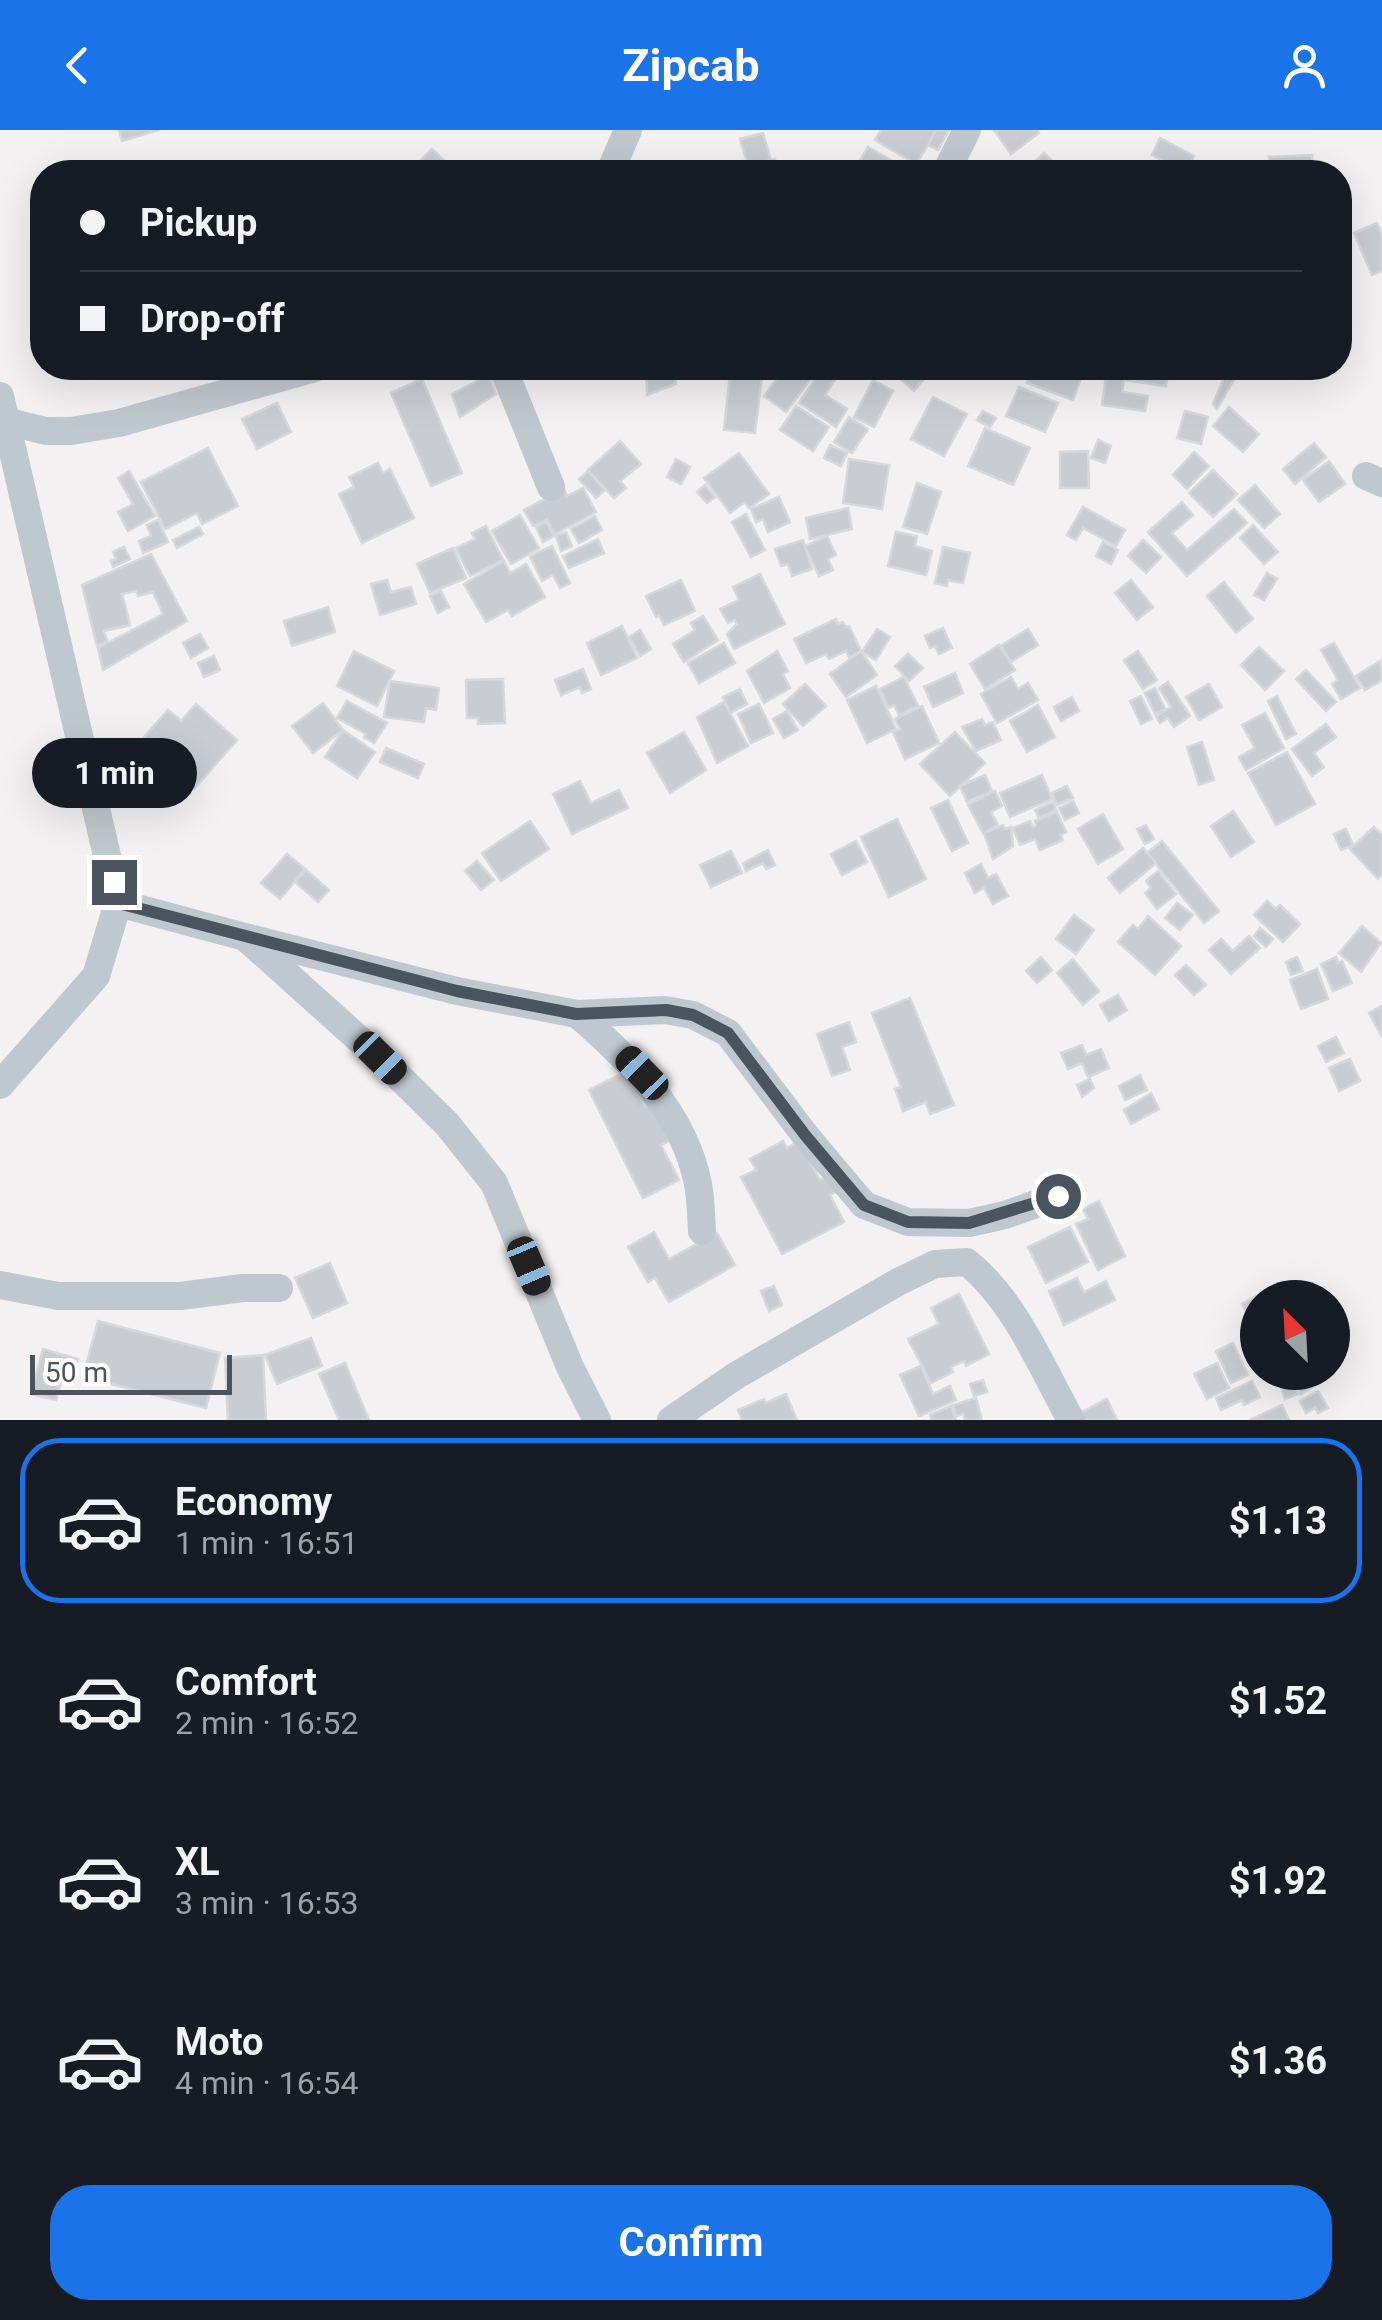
<!DOCTYPE html>
<html lang="en">
<head>
<meta charset="utf-8">
<style>
  body { margin:0; font-family:Roboto,sans-serif; background:#20242c; color:#f1f3f6; height:100vh; display:flex; flex-direction:column; font-size:38px; white-space:nowrap }
  * { box-sizing:border-box; margin:0 }
  p { font-size:32px; color:#9ea1a6 }
  .icon { flex:none; width:55px; height:55px; fill:none; stroke:currentColor; stroke-width:2; stroke-linecap:round; stroke-linejoin:round }
  .map { position:relative; height:1290px; overflow:hidden }
  .sheet { display:flex; flex-direction:column; background:#171b24; flex:1 }
  .sheet>* { flex:none }
  .banner { position:absolute; left:30px; top:30px; width:1322px; height:220px; border-radius:40px; box-shadow:0 10px 40px #0002; display:grid; align-content:center; height:220px; padding:0 50px; background:#171b24 }
  .needle { width:65px; rotate:336deg }
  .fabs { position:absolute; left:1240px; top:1150px; display:grid; gap:20px }
  .fabs a { display:grid; place-items:center; width:110px; height:110px; border-radius:50%; background:#171b24; box-shadow:0 10px 40px #0002; font-size:50px }
  .scale { position:absolute; left:30px; bottom:25px; width:202px; box-sizing:border-box; padding-left:10px; border:5px solid #4a545e; border-top:0; font-size:28px; line-height:35px; white-space:nowrap; color:#4a545e; -webkit-text-stroke:8px #fff; paint-order:stroke }
  .end { position:absolute; width:45px; height:45px; margin:-22px; border:12px solid #4a545e; background:#fff; box-shadow:0 0 0 5px #fff }
  .from { border-radius:50% }
  .bubble { position:absolute; height:70px; border-radius:35px; background:#171b24; box-shadow:0 10px 40px #0002; font-size:32px; font-weight:700; line-height:70px; text-align:center }
  .car { position:absolute; width:30px; height:60px; margin:-30px -15px; border-radius:12px; box-shadow:0 0 8px 2px #0007; background:linear-gradient(#222 24%,#8ab4d8 0 40%,#222 0 76%,#8ab4d8 0 86%,#222 0) }
  .banner b { display:flex; align-items:center; gap:35px; height:95px; font-size:38px }
  .banner b+b { border-top:2px solid #363941 }
  .banner i { width:25px; height:25px; background:#f1f3f6 }
  ul { padding:18px 0 0; list-style:none }
  li { display:flex; align-items:center; gap:30px; height:165px; margin:0 20px 15px; padding:0 30px; border:5px solid transparent; border-radius:40px }
  li div { flex:1 }
  li b { display:block; font-size:38px }
  li em { font-style:normal; font-weight:700 }
  li.current { border-color:#1a73e8 }
  li>.icon { width:90px; height:90px; stroke-width:1.5 }
  .cta { display:flex; gap:20px; margin-top:auto; padding:20px 50px }
  .cta a { flex:1; height:115px; border-radius:40px; background:#1a73e8; color:#fff; font-size:40px; font-weight:700; line-height:115px; text-align:center }
  header { display:flex; justify-content:space-between; align-items:center; height:130px; padding:0 50px; background:#1a73e8; color:#fff; font-size:45px; font-weight:700 }
  .map>svg:first-child { display:block }
  .building { fill:#c9ccd0; stroke:#d6d8dc; stroke-width:2.5 }
  .lines { fill:none; stroke-linecap:round; stroke-linejoin:round }
  .minor { stroke:#c0c8cf; stroke-width:28 }
  .route { stroke:#4a545e; stroke-width:12 }
</style>
</head>
<body>
<header><svg class="icon" aria-label="back" viewBox="0 0 24 24"><path d="M15 5l-7 7 7 7"/></svg>Zipcab<svg class="icon" aria-label="person" viewBox="0 0 24 24"><circle cx="12" cy="8" r="4"/><path d="M4 21q1-7 8-7t8 7"/></svg></header>
<div class="map">
<svg width="1382" height="1290" viewBox="0 0 1382 1290">
  <rect width="100%" height="100%" fill="#f3f1f1"/>
  <g class="building">
    <path d="M119,0H159L122,11Z"/>
    <path d="M881,0H937L916,34L875,10Z"/>
    <path d="M936,0H949L938,20L928,15Z"/>
    <path d="M994,0H1037L1039,3L1011,24Z"/>
    <path d="M763,3L771,30L748,36L740,9Z"/>
    <path d="M1160,8L1194,26L1185,42L1152,25Z"/>
    <path d="M868,17L911,42H853Z"/>
    <path d="M432,19L450,36L444,42H430L419,32Z"/>
    <path d="M1044,23L1064,42H1037L1030,36Z"/>
    <path d="M1312,25L1313,42H1270L1269,27Z"/>
    <path d="M775,29L779,42H743L742,38Z"/>
    <path d="M1377,93L1382,105V141L1372,145L1354,103Z"/>
    <path d="M646,238H675L676,254L647,265Z"/>
    <path d="M785,238H810L816,242L786,282L764,266Z"/>
    <path d="M822,238L839,243L825,265L847,279L836,297L799,273Z"/>
    <path d="M906,238L923,250L914,261L898,247Z"/>
    <path d="M1032,238H1051L1081,248L1073,270L1027,253Z"/>
    <path d="M1107,238H1160L1169,239L1166,256L1124,250L1122,262L1148,266L1145,281L1102,275Z"/>
    <path d="M1228,238L1239,241L1217,279L1213,274Z"/>
    <path d="M730,243L762,246L755,303L724,300Z"/>
    <path d="M489,245L496,264L460,287L452,264Z"/>
    <path d="M422,249L462,343L431,356L391,263Z"/>
    <path d="M873,250L893,261L874,297L854,287Z"/>
    <path d="M1019,257L1058,273L1045,302L1006,286Z"/>
    <path d="M933,267L967,284L944,326L911,309Z"/>
    <path d="M277,273L291,302L257,319L242,289Z"/>
    <path d="M796,276L829,297L813,321L780,300Z"/>
    <path d="M1229,277L1259,304L1243,322L1213,296Z"/>
    <path d="M983,281L996,288L990,297L977,290Z"/>
    <path d="M1185,281L1208,287L1201,314L1177,308Z"/>
    <path d="M849,287L868,299L852,323L834,312Z"/>
    <path d="M985,298L1030,318L1013,355L968,336Z"/>
    <path d="M1098,310L1111,316L1105,333L1091,328Z"/>
    <path d="M620,311L641,334L620,351L626,358L614,368L588,340Z"/>
    <path d="M1314,313L1326,327L1295,354L1283,339Z"/>
    <path d="M830,315L847,323L841,336L824,328Z"/>
    <path d="M208,318L238,376L202,394L197,383L165,399L141,352Z"/>
    <path d="M1088,321L1089,358H1060V322Z"/>
    <path d="M1194,322L1209,336L1187,359L1173,345Z"/>
    <path d="M739,323L769,364L749,378L745,372L730,383L704,348Z"/>
    <path d="M676,329L690,337L681,354L667,347Z"/>
    <path d="M849,329L889,335L882,379L843,373Z"/>
    <path d="M1329,331L1345,354L1319,372L1303,350Z"/>
    <path d="M378,333L383,343L390,339L414,388L362,413L339,364L354,357L349,347Z"/>
    <path d="M1213,340L1237,364L1213,387L1189,363Z"/>
    <path d="M129,341L155,386L128,401L118,382L133,374L118,348Z"/>
    <path d="M588,341L605,360L596,368L579,349Z"/>
    <path d="M917,353L941,362L927,404L903,397Z"/>
    <path d="M705,355L715,367L707,373L697,362Z"/>
    <path d="M1255,355L1280,384L1264,398L1238,370Z"/>
    <path d="M583,358L596,382L555,404L547,390L533,396L524,380L564,359L567,366Z"/>
    <path d="M779,367L790,392L768,402L763,389L756,392L751,379Z"/>
    <path d="M1182,372L1193,385L1172,403L1187,420L1234,379L1247,393L1187,446L1148,402Z"/>
    <path d="M1083,377L1125,400L1116,416L1083,398L1076,410L1067,405Z"/>
    <path d="M848,378L852,399L810,409L806,388Z"/>
    <path d="M746,384L765,420L751,427L732,392Z"/>
    <path d="M520,385L539,418L511,434L492,401Z"/>
    <path d="M595,386L602,400L579,413L571,399Z"/>
    <path d="M158,390L168,412L143,423L139,411L151,406L147,395Z"/>
    <path d="M546,392L554,406L543,412L536,397Z"/>
    <path d="M1253,395L1278,422L1264,434L1240,408Z"/>
    <path d="M486,396L503,430L470,446L456,418L475,409L472,403Z"/>
    <path d="M199,397L203,404L177,418L173,410Z"/>
    <path d="M566,402L572,416L561,421L556,406Z"/>
    <path d="M896,402L917,406L915,416L932,421L926,445L888,436Z"/>
    <path d="M827,406L836,425L828,429L833,440L819,446L805,416Z"/>
    <path d="M598,409L604,423L569,438L563,426Z"/>
    <path d="M803,410L812,439L792,446L788,434L781,436L775,419Z"/>
    <path d="M1143,410L1161,427L1146,443L1128,426Z"/>
    <path d="M1103,412L1118,420L1111,434L1096,426Z"/>
    <path d="M552,416L570,453L560,458L553,445L542,451L530,426Z"/>
    <path d="M124,417L130,429L113,437L111,431L116,429L113,422Z"/>
    <path d="M943,417L970,423L963,453L948,450L947,456L935,453Z"/>
    <path d="M453,418L466,448L430,463L417,434Z"/>
    <path d="M151,424L187,491L103,540L98,518L163,484L153,462L138,466L136,461L122,464L130,495L104,501L107,511L97,516L82,455Z"/>
    <path d="M504,431L510,443L526,434L545,467L512,486L508,480L486,492L464,454Z"/>
    <path d="M1267,443L1277,449L1264,470L1254,465Z"/>
    <path d="M760,444L785,494L734,519L727,504L737,494L735,490L728,493L720,479L739,470L733,457Z"/>
    <path d="M387,450L391,462L411,457L416,474L380,485L371,454Z"/>
    <path d="M681,450L695,481L664,495L659,485L656,487L646,466Z"/>
    <path d="M1131,450L1153,477L1137,490L1115,463Z"/>
    <path d="M1224,452L1253,489L1236,503L1207,466Z"/>
    <path d="M441,461L449,477L438,483L430,466Z"/>
    <path d="M328,477L335,502L292,516L284,491Z"/>
    <path d="M703,486L718,510L684,532L673,514L695,500L691,493Z"/>
    <path d="M836,489L838,494L843,492L846,497L849,496L861,521L849,527L846,521L829,529L826,524L806,533L794,509Z"/>
    <path d="M622,496L637,528L601,545L587,513Z"/>
    <path d="M943,498L952,518L939,524L935,516L930,518L925,506Z"/>
    <path d="M877,499L890,507L876,530L862,522Z"/>
    <path d="M1028,499L1038,515L1011,532L1001,516Z"/>
    <path d="M640,500L651,519L640,526L629,507Z"/>
    <path d="M200,504L208,518L191,528L183,513Z"/>
    <path d="M724,513L735,533L699,553L688,533Z"/>
    <path d="M1334,513L1360,558L1341,569L1332,554L1338,550L1321,520Z"/>
    <path d="M999,515L1015,540L985,559L970,534Z"/>
    <path d="M1259,517L1284,541L1265,560L1241,535Z"/>
    <path d="M354,521L394,541L377,576L337,556Z"/>
    <path d="M777,521L788,541L783,544L790,558L764,573L747,541Z"/>
    <path d="M861,521L877,545L846,567L830,544Z"/>
    <path d="M1138,521L1157,550L1143,559L1124,530Z"/>
    <path d="M908,524L923,538L909,551L895,536Z"/>
    <path d="M214,526L220,540L204,547L198,533Z"/>
    <path d="M1380,531L1382,550L1365,560L1356,546Z"/>
    <path d="M583,539L591,559L582,563L580,557L561,565L555,550Z"/>
    <path d="M1306,540L1336,572L1326,581L1296,549Z"/>
    <path d="M955,543L963,563L933,577L924,557Z"/>
    <path d="M904,547L918,576L899,585L894,575L889,578L880,559Z"/>
    <path d="M1011,547L1018,559L1028,553L1038,570L997,593L981,564Z"/>
    <path d="M503,549L505,593L478,594V588H467L466,550Z"/>
    <path d="M390,551L439,558L436,580L426,578L424,592L384,587Z"/>
    <path d="M1168,552L1190,586L1174,597L1168,588L1160,593L1156,586L1171,577L1159,558Z"/>
    <path d="M805,554L826,576L803,596L783,574Z"/>
    <path d="M1209,554L1222,577L1199,590L1186,567Z"/>
    <path d="M876,556L896,599L867,613L847,570Z"/>
    <path d="M1155,558L1165,579L1155,584L1145,563Z"/>
    <path d="M740,559L747,574L730,583L723,567Z"/>
    <path d="M1141,566L1152,589L1141,594L1130,571Z"/>
    <path d="M1277,566L1296,604L1286,609L1268,571Z"/>
    <path d="M1072,567L1079,581L1061,591L1054,577Z"/>
    <path d="M347,571L387,593L374,613L364,607L366,604L337,588Z"/>
    <path d="M724,572L748,616L717,633L697,587Z"/>
    <path d="M323,573L343,600L313,623L292,596Z"/>
    <path d="M196,574L237,610L194,659L140,612L168,580L181,591Z"/>
    <path d="M759,574L773,603L751,613L738,584Z"/>
    <path d="M1038,575L1055,607L1027,622L1010,591Z"/>
    <path d="M922,576L939,613L905,629L893,602L900,599L895,589Z"/>
    <path d="M787,581L798,600L784,608L773,589Z"/>
    <path d="M1265,583L1284,618L1246,640L1239,627L1255,618L1242,595Z"/>
    <path d="M982,589L985,595L993,592L1001,610L976,621L962,597Z"/>
    <path d="M1326,594L1336,607L1314,623L1324,637L1312,646L1292,619Z"/>
    <path d="M343,600L375,622L357,648L325,627Z"/>
    <path d="M684,602L706,640L670,663L647,623Z"/>
    <path d="M955,602L985,633L950,666L920,634Z"/>
    <path d="M1202,612L1214,650L1199,655L1187,617Z"/>
    <path d="M386,618L424,634L418,648L380,632Z"/>
    <path d="M1287,622L1315,674L1276,695L1248,643Z"/>
    <path d="M985,645L992,661L967,672L960,656Z"/>
    <path d="M1042,645L1052,669L1010,687L1000,663Z"/>
    <path d="M580,651L591,673L619,660L628,678L572,704L553,664Z"/>
    <path d="M1067,656L1073,668L1057,675L1052,663Z"/>
    <path d="M995,661L1002,676L991,682L998,695L983,703L968,675Z"/>
    <path d="M948,670L968,713L952,721L931,678Z"/>
    <path d="M1073,671L1079,683L1065,690L1059,678Z"/>
    <path d="M1053,672L1056,680L1039,688L1035,680Z"/>
    <path d="M1233,681L1254,712L1231,727L1211,696Z"/>
    <path d="M1057,682L1066,702L1061,705L1063,710L1040,720L1035,709L1020,715L1013,698L1030,691L1033,697L1036,695L1035,691Z"/>
    <path d="M1103,684L1123,719L1098,734L1078,699Z"/>
    <path d="M897,689L926,749L889,767L861,707Z"/>
    <path d="M530,691L549,719L501,751L482,723Z"/>
    <path d="M1003,695L1005,699L1011,697L1013,716L993,729L984,703Z"/>
    <path d="M1146,695L1154,709L1145,714L1137,699Z"/>
    <path d="M1374,697L1382,705V745L1378,749L1350,719Z"/>
    <path d="M1346,699L1353,715L1341,720L1334,704Z"/>
    <path d="M856,711L867,732L842,745L831,724Z"/>
    <path d="M1162,711L1219,781L1204,793L1147,723Z"/>
    <path d="M1143,718L1156,733L1120,763L1108,748Z"/>
    <path d="M768,720L775,735L766,739L763,733L746,741L743,733Z"/>
    <path d="M731,721L742,743L711,757L700,735Z"/>
    <path d="M287,724L305,739L280,769L261,753Z"/>
    <path d="M477,731L494,750L481,760L465,741Z"/>
    <path d="M981,734L988,748L996,744L1008,766L993,774L984,758L975,763L965,743Z"/>
    <path d="M306,740L329,760L318,772L295,752Z"/>
    <path d="M1158,741L1176,764L1157,779L1145,763L1151,758L1146,751Z"/>
    <path d="M1267,771L1276,779L1280,775L1300,794L1283,812L1254,785Z"/>
    <path d="M1177,773L1193,785L1180,800L1165,788Z"/>
    <path d="M1074,785L1094,800L1076,824L1056,809Z"/>
    <path d="M1148,786L1181,816L1155,845L1118,812L1133,795L1138,799Z"/>
    <path d="M1362,796L1381,813L1361,842L1339,823Z"/>
    <path d="M1260,798L1273,809L1266,817L1254,806Z"/>
    <path d="M1249,806L1260,818L1231,844L1209,820L1221,809L1233,821Z"/>
    <path d="M1041,827L1052,840L1037,853L1026,841Z"/>
    <path d="M1297,827L1303,841L1291,845L1286,832Z"/>
    <path d="M1336,827L1338,833L1342,831L1352,853L1333,861L1321,834Z"/>
    <path d="M1073,829L1099,861L1083,875L1057,843Z"/>
    <path d="M1186,835L1206,855L1194,865L1175,845Z"/>
    <path d="M1317,839L1328,869L1301,879L1290,850Z"/>
    <path d="M1118,865L1127,880L1109,891L1100,875Z"/>
    <path d="M910,868L954,975L930,984L926,972L903,981L895,959L901,957L872,883Z"/>
    <path d="M1381,876L1382,878V907L1369,883Z"/>
    <path d="M849,892L856,912L842,917L850,940L832,946L817,904Z"/>
    <path d="M1336,907L1344,923L1326,932L1318,916Z"/>
    <path d="M1082,915L1086,925L1101,919L1109,938L1088,947L1082,933L1068,939L1061,923Z"/>
    <path d="M1350,929L1360,951L1339,961L1329,938Z"/>
    <path d="M627,941L645,977L657,971L675,1008L661,1015L679,1050L643,1068L589,960Z"/>
    <path d="M1140,945L1147,960L1125,970L1119,956Z"/>
    <path d="M1090,949L1094,958L1082,967L1077,955Z"/>
    <path d="M1151,963L1159,979L1131,994L1124,980Z"/>
    <path d="M783,1011L787,1018L799,1011L820,1050L828,1046L836,1062L830,1065L844,1092L782,1124L741,1047L756,1040L750,1029Z"/>
    <path d="M1099,1071L1125,1126L1098,1140L1076,1094L1088,1089L1083,1079Z"/>
    <path d="M1070,1097L1088,1132L1046,1153L1028,1117Z"/>
    <path d="M654,1102L669,1129L717,1103L735,1135L669,1172L655,1148L648,1152L628,1117Z"/>
    <path d="M330,1133L347,1173L313,1188L295,1148Z"/>
    <path d="M1077,1148L1084,1162L1106,1151L1115,1170L1064,1195L1049,1161Z"/>
    <path d="M1282,1152L1291,1168H1258V1201L1242,1174Z"/>
    <path d="M774,1156L782,1175L769,1181L761,1161Z"/>
    <path d="M959,1164L989,1224L966,1236L964,1231L950,1237L953,1242L931,1253L908,1209L939,1194L931,1178Z"/>
    <path d="M98,1191L220,1223L206,1278L83,1247Z"/>
    <path d="M311,1208L322,1236L277,1254L265,1225Z"/>
    <path d="M1233,1213L1248,1245L1231,1253L1216,1221Z"/>
    <path d="M43,1219L78,1229L72,1251L62,1249L56,1270L31,1264Z"/>
    <path d="M263,1225L266,1290H228L225,1228Z"/>
    <path d="M345,1233L369,1290H339L319,1244Z"/>
    <path d="M1217,1233L1229,1258L1207,1269L1194,1244Z"/>
    <path d="M921,1236L933,1264L950,1256L956,1270L919,1286L900,1245Z"/>
    <path d="M1289,1242H1332L1334,1244L1301,1264Z"/>
    <path d="M983,1250L987,1262L974,1266L970,1254Z"/>
    <path d="M1252,1251L1260,1267L1244,1275L1242,1270L1221,1280L1216,1268Z"/>
    <path d="M1294,1253L1298,1264L1285,1269L1281,1258Z"/>
    <path d="M1318,1261L1328,1278L1318,1283L1315,1278L1306,1283L1300,1271Z"/>
    <path d="M786,1264L797,1290H742L738,1280L764,1269L766,1273Z"/>
    <path d="M976,1268L982,1290H965L963,1284L956,1286L953,1275Z"/>
    <path d="M1107,1269L1117,1290H1084L1080,1283Z"/>
    <path d="M1282,1275L1289,1290H1250Z"/>
    <path d="M951,1276L956,1290H932L930,1285Z"/>
  </g>
  <g class="lines">
    <g class="minor">
      <path d="M610,42L628,0"/>
      <path d="M946,42L967,0"/>
      <path d="M503,238L551,357"/>
      <path d="M0,266L118,773L96,846L0,955"/>
      <path d="M5,291L46,301H71L119,293L315,238"/>
      <path d="M1366,346L1382,353"/>
      <path d="M118,773L245,807L380,928L447,994L494,1053L570,1237L597,1290"/>
      <path d="M245,807L457,861L577,884L665,880L693,885L728,903L805,1005L864,1075L908,1092L969,1093L1005,1085L1058,1066"/>
      <path d="M577,884C629,929 684,982 698,1054C701,1069 701,1085 702,1101"/>
      <path d="M0,1155L58,1166H180L243,1158H279"/>
      <path d="M671,1290L737,1245L898,1152L935,1134L967,1132C1015,1171 1041,1236 1071,1290"/>
    </g>
  </g>
  <g class="lines">
    <path class="route" d="M114,752L118,773L457,861L576,884L666,880L693,885L728,903L805,1005L864,1075L908,1092L969,1093L1058,1066"/>
  </g>
</svg>
<div class="fabs">
<a><svg class="needle" viewBox="-14 -14 28 28"><path d="M0-13l5 13h-10z" fill="#e53935"/><path d="M0 13l5-13h-10z" fill="#9ea1a6"/></svg></a>
</div>
<div class="scale">50 m</div>
<i class="end from" style="left:1058px;top:1066px"></i>
<i class="end" style="left:114px;top:752px"></i>
<div class="bubble" style="left:32px;top:608px;width:165px">1 min</div>
<i class="car" style="left:380px;top:928px;rotate:135deg"></i>
<i class="car" style="left:642px;top:943px;rotate:316deg"></i>
<i class="car" style="left:529px;top:1136px;rotate:157deg"></i>
<div class="banner">
<b><i class="from"></i>Pickup</b>
<b><i></i>Drop-off</b>
</div>
</div>
<section class="sheet">
<ul>
<li class="current"><svg class="icon" aria-label="car" viewBox="0 0 24 24"><path d="M5 17H2v-5l4-1 3-4h7l3 4 3 1v5h-3M9 17h6M6 11h13"/><circle cx="7" cy="17" r="2"/><circle cx="17" cy="17" r="2"/></svg><div><b>Economy</b><p>1 min · 16:51</p></div><em>$1.13</em></li>
<li><svg class="icon" aria-label="car" viewBox="0 0 24 24"><path d="M5 17H2v-5l4-1 3-4h7l3 4 3 1v5h-3M9 17h6M6 11h13"/><circle cx="7" cy="17" r="2"/><circle cx="17" cy="17" r="2"/></svg><div><b>Comfort</b><p>2 min · 16:52</p></div><em>$1.52</em></li>
<li><svg class="icon" aria-label="car" viewBox="0 0 24 24"><path d="M5 17H2v-5l4-1 3-4h7l3 4 3 1v5h-3M9 17h6M6 11h13"/><circle cx="7" cy="17" r="2"/><circle cx="17" cy="17" r="2"/></svg><div><b>XL</b><p>3 min · 16:53</p></div><em>$1.92</em></li>
<li><svg class="icon" aria-label="car" viewBox="0 0 24 24"><path d="M5 17H2v-5l4-1 3-4h7l3 4 3 1v5h-3M9 17h6M6 11h13"/><circle cx="7" cy="17" r="2"/><circle cx="17" cy="17" r="2"/></svg><div><b>Moto</b><p>4 min · 16:54</p></div><em>$1.36</em></li>
</ul>
<div class="cta"><a>Confirm</a></div>
</section>
</body>
</html>
